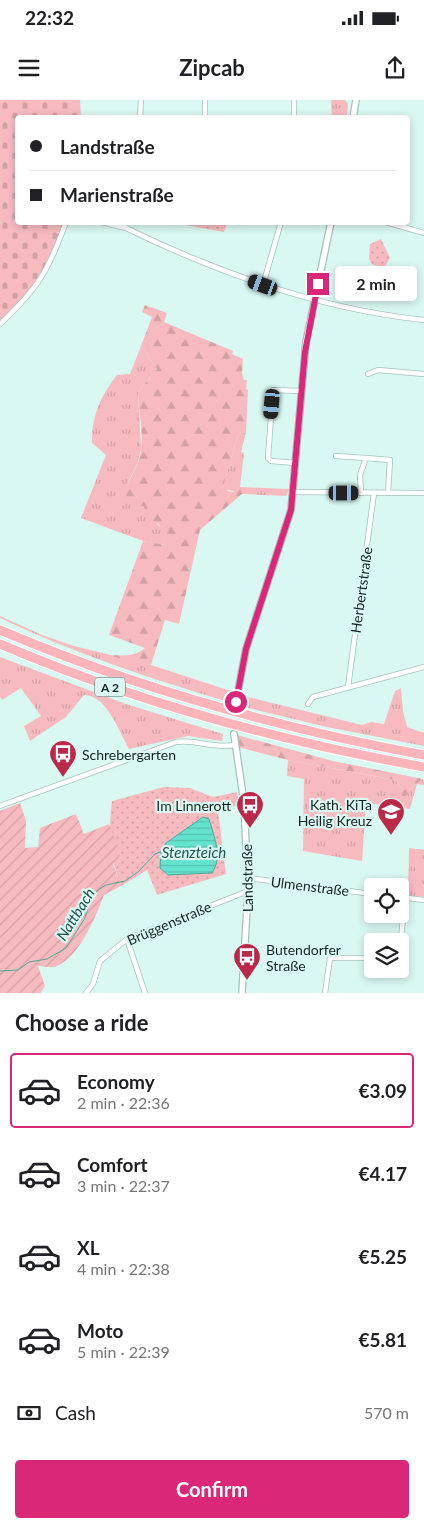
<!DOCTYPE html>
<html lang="en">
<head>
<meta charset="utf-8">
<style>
  body { margin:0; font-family:Lato,sans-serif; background:#f2f2f2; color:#202124; height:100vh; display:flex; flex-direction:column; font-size:19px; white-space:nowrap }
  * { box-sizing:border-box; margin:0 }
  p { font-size:16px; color:#757577 }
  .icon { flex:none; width:28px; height:28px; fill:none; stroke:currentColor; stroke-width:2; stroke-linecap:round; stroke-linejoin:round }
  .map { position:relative; height:893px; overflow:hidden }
  .side { display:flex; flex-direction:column; background:#fff; flex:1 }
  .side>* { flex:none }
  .top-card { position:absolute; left:15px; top:15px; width:395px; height:110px; border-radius:5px; box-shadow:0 2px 8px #0003; display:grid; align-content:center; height:110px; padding:0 15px; background:#fff }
  .tools { position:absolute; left:364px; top:778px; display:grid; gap:10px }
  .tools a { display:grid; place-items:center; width:45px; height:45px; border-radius:5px; background:#fff; box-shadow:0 2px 8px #0003; font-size:25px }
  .end { position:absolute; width:22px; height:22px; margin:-11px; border:6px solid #db2777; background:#fff; box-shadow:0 0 0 2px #fff }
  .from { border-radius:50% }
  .bubble { position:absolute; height:35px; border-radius:5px; background:#fff; box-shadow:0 2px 8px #0003; font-size:16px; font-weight:700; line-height:35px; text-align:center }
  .car { position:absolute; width:15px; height:30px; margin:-15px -8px; border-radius:6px; box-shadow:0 0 4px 1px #0007; background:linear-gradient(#222 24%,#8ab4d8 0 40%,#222 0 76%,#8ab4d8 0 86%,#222 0) }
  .top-card b { display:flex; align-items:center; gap:18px; height:48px; font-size:19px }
  .top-card b+b { border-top:1px solid #e0e0e0 }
  .top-card i { width:12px; height:12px; background:#202124 }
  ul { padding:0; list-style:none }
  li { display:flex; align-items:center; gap:15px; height:75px; margin:0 10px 8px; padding:0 5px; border:2px solid transparent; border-radius:5px }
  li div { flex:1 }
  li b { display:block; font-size:19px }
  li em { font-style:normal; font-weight:700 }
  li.current { border-color:#db2777 }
  li>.icon { width:45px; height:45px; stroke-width:1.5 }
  h2 { padding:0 15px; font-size:22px; line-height:60px }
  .pay { display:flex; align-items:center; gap:12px; height:55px; padding:0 15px; font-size:19px }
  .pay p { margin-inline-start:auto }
  .button { display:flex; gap:10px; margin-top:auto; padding:10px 15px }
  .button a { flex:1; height:58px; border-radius:5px; background:#db2777; color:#fff; font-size:20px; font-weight:700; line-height:58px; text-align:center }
  .status { display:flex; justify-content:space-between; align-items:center; height:35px; padding:0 25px; background:#fff; direction:ltr }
  .status svg { height:14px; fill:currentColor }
  header { display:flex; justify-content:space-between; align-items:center; height:65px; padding:0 15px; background:#fff; font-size:22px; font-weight:700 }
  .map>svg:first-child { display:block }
  .grass { fill:url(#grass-tufts) }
  .forest { fill:url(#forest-firs) }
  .cemetery { fill:url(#cemetery-stones) }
  .park { fill:url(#park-dots) }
  .garden { fill:url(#garden-furrows) }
  .water { fill:url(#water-rules); stroke:#4ca999 }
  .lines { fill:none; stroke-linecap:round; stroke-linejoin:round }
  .stream { stroke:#4ca999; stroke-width:1 }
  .tertiary-tunnel { stroke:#b2cdc7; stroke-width:5.5; stroke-dasharray:5.5 3; stroke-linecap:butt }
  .minor-casing { stroke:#a4c2bc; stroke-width:6 }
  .tertiary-casing { stroke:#a4c2bc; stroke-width:8 }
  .motorway-casing { stroke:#fff; stroke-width:11 }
  .minor { stroke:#fff; stroke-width:4.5 }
  .tertiary { stroke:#fff; stroke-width:5.5 }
  .motorway { stroke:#fbb5ba; stroke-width:9 }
  .route { stroke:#db2777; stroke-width:6 }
  .labels { text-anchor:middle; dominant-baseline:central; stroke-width:4.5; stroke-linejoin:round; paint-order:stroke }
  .shield { fill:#d9f8f1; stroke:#50625e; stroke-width:1 }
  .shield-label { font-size:12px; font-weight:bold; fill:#16221f }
  .street-label { font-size:14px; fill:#16221f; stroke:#d9f8f1 }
  .poi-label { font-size:14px; fill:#16221f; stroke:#d9f8f1; text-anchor:start }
  .water-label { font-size:15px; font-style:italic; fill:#1e544b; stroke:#d9f8f1 }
</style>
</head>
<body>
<div class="status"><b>22:32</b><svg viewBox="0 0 49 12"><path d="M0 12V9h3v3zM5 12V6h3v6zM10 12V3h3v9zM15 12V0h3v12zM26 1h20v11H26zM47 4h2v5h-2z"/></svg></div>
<header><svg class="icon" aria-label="menu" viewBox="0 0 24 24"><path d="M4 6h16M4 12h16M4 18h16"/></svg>Zipcab<svg class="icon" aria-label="share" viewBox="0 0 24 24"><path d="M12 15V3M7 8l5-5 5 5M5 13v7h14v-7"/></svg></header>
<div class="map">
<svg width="424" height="893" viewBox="0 0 424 893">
  <defs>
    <pattern id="grass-tufts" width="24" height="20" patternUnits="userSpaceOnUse" patternTransform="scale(1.25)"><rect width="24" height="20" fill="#f7bbbf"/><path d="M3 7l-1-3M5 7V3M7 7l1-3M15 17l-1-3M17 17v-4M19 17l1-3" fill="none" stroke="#d3a0a4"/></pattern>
    <pattern id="forest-firs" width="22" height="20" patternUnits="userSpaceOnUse" patternTransform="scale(1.25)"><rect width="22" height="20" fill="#f7bbbf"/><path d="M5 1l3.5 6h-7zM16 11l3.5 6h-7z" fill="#d3a0a4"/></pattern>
    <pattern id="cemetery-stones" width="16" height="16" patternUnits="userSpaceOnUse" patternTransform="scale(1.25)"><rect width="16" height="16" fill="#f7bbbf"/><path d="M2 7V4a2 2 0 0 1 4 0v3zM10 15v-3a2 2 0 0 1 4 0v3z" fill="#d3a0a4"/></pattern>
    <pattern id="park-dots" width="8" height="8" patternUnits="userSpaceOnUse" patternTransform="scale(1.25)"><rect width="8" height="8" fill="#f7bbbf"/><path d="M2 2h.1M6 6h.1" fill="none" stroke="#d3a0a4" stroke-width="1.8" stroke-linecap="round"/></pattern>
    <pattern id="garden-furrows" width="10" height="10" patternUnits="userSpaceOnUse" patternTransform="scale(1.25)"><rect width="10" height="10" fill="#f7bbbf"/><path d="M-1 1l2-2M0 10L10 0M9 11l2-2" fill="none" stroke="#d3a0a4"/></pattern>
    <pattern id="water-rules" width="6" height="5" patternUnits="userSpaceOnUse" patternTransform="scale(1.25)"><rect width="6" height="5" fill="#63e3cd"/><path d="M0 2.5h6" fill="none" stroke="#55c2b0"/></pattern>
  </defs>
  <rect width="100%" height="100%" fill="#d9f8f1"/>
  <g class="grass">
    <path d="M331,0H345L348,4L347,17H332Z"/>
    <path d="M141,246L157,269L138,292L141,348L138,362L128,383L162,430L165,445L143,441L81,418L106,355L92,343C91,317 101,295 117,275L130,274Z"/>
    <path d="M246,332L241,352L244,353L240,387L289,389L286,396L243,394L226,389L224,383L238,335L241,333Z"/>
    <path d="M0,516L42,535L74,546L151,565L231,591L229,602C150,579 74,553 0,518Z"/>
    <path d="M0,557L126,604L223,634L222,641L188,636L129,649C120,633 106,594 84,595L66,617L30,641L24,626L41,616L21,588L2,600L0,597Z"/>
    <path d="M401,588L403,611L407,627L424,633V646L327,627L240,606L244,596L362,625L371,622L384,624L395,591Z"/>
    <path d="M288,660L395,680L401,687L410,689L423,679L424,685L417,684L410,709L366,703L362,761L303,751L304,679L287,676Z"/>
    <path d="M409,748L424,750V797L408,795Z"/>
  </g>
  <g class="forest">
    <path d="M145,205L167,213L164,222L233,251L232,254L243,259L242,273L244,280H247L246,289L248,290L246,332L241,333L238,335L224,383L228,391L233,392L240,388L243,393L200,430L179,524L165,520L151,565L106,555C118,555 135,558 145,548L109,535L143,441L165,445L159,424L146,416L144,406L133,407L125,393C128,381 135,371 139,360C145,339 139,314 138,292L157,269L141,246L152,217L142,212Z"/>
    <path d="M237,635L333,661L423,679L410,689L405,697L399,694L401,687L395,680L288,660L238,647Z"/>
  </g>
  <path class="cemetery" d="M0,0H80L81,17L18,18V122L66,123L43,177L0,224Z"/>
  <g class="park">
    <path d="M186,123V122L227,123L224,132L186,125Z"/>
    <path d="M381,139L390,158L384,168L372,164L369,159L370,144Z"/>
    <path d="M164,687L190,688L213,697L237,692L239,706L222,707L218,710L226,774L157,795L147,770L121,786C110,758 108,731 112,701Z"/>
  </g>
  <path class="garden" d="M20,703L26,721L25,748L38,747L40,728L76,714L84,734L109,724L120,751L119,761L113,764L121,786L104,795C96,816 80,856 57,866C52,869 44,866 38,866L45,886L41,893H0V711Z"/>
  <path class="water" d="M203,717L209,719C214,737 223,756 212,773L168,775L160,768L161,751L166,743Z"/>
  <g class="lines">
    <path class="stream" d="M0,871L18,870L29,862L47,859L66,848L85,818L91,798L98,790L106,785L125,781L138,772L155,754L160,752"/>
    <path class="tertiary-tunnel" d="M234,634L236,602"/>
    <defs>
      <g id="minor">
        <path d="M140,18L141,0"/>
        <path d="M205,18V0"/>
        <path d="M294,18V0"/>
        <path d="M101,122L126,128"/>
        <path d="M123,122L126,128C220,174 320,209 424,220"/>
        <path d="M386,122L424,133"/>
        <path d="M263,185L281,122"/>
        <path d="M0,224C38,188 48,172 66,122"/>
        <path d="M368,274L378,270L424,274"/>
        <path d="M336,356L366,358"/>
        <path d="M296,363L271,361L268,358L273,290L301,291"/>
        <path d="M294,392L424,393"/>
        <path d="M361,393L360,375L366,358L390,360L388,393"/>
        <path d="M348,587L374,393"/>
        <path d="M308,604L313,597L424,567"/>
        <path d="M0,706L176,642C196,639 214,649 235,645"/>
        <path d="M248,778L372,794"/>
        <path d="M400,797L424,800"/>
        <path d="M127,839L145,893"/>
        <path d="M400,849L405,798"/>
        <path d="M86,893L93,884L100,861L127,839L248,791"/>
        <path d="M325,893L330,858H372"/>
      </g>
      <g id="tertiary">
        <path d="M353,18L356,0"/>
        <path d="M236,602L246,549L291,410L306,242L331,122"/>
        <path d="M234,634L244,703L248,791L242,893"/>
      </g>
      <g id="motorway">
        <path d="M0,530C136,588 278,628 424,655"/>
        <path d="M0,544C136,602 278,641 424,667"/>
      </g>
    </defs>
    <use href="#minor" class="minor-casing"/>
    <use href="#tertiary" class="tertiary-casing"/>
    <use href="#motorway" class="motorway-casing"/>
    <use href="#minor" class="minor"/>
    <use href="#tertiary" class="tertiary"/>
    <use href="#motorway" class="motorway"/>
  </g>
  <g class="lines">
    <path class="route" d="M236,602L246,549L291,410L305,252L318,184"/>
  </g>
  <defs>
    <symbol id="bus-pin" viewBox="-11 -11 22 30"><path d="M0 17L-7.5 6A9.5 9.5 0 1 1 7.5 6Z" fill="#ba2948" stroke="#d9f8f1"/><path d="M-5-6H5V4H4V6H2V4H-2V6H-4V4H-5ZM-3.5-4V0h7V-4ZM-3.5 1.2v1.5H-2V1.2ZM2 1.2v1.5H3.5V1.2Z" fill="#fff"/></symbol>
    <symbol id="school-pin" viewBox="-11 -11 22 30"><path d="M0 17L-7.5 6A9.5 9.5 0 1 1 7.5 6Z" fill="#ba2948" stroke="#d9f8f1"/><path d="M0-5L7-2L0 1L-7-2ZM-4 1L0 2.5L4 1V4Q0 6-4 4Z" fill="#fff"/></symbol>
  </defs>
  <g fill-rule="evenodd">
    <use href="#bus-pin" x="47" y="638" width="32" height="43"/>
    <use href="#bus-pin" x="234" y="689" width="32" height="43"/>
    <use href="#school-pin" x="375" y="696" width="32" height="43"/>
    <use href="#bus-pin" x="231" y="841" width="32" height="43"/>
  </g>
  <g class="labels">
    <rect class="shield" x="95" y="577.5" width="30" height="19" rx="4"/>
    <g class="shield-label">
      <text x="110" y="587">A 2</text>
    </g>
    <g class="street-label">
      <text transform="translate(361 490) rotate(-82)">Herbertstraße</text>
      <text transform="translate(247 778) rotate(-91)">Landstraße</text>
      <text transform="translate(310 786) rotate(7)">Ulmenstraße</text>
      <text transform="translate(169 823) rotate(-23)">Brüggenstraße</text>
    </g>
    <g class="poi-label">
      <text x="82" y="654">Schrebergarten</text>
      <text x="372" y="704" text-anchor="end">Kath. KiTa<tspan x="372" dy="16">Heilig Kreuz</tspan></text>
      <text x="231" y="705" text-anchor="end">Im Linnerott</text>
      <text x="266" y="849">Butendorfer<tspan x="266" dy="16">Straße</tspan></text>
    </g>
    <g class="water-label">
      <text x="194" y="752">Stenzteich</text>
      <text transform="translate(75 814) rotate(-58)">Nattbach</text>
    </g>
  </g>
</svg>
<div class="tools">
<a><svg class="icon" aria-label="locate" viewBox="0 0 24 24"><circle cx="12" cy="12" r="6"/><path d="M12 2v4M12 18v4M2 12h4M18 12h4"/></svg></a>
<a><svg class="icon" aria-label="layers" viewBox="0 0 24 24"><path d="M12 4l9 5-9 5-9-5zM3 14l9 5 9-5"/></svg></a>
</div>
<i class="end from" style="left:236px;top:602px"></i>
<i class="end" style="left:318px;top:184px"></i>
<div class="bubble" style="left:335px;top:166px;width:82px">2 min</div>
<i class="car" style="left:263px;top:185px;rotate:290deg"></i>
<i class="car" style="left:272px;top:304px;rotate:185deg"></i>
<i class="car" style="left:344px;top:393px;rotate:90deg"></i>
<div class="top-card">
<b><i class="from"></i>Landstraße</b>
<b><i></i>Marienstraße</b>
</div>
</div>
<section class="side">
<h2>Choose a ride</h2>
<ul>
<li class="current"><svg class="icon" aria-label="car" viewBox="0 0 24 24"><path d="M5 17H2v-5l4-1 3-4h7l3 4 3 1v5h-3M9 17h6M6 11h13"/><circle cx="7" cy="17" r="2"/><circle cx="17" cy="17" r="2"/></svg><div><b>Economy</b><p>2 min · 22:36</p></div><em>€3.09</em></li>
<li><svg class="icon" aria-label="car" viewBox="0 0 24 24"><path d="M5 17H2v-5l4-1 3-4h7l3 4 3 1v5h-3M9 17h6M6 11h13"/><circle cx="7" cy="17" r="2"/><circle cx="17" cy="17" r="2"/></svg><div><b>Comfort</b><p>3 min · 22:37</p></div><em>€4.17</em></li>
<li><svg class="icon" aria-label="car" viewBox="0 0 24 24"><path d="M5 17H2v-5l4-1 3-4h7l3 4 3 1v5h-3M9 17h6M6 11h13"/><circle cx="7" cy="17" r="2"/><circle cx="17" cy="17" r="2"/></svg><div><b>XL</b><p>4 min · 22:38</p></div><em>€5.25</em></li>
<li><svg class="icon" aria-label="car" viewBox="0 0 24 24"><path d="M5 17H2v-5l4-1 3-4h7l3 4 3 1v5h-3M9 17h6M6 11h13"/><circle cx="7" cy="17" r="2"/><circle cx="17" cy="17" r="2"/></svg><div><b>Moto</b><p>5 min · 22:39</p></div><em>€5.81</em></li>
</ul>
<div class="pay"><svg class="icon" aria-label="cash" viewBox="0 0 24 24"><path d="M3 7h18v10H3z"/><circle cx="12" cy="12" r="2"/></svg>Cash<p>570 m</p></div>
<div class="button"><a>Confirm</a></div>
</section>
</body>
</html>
